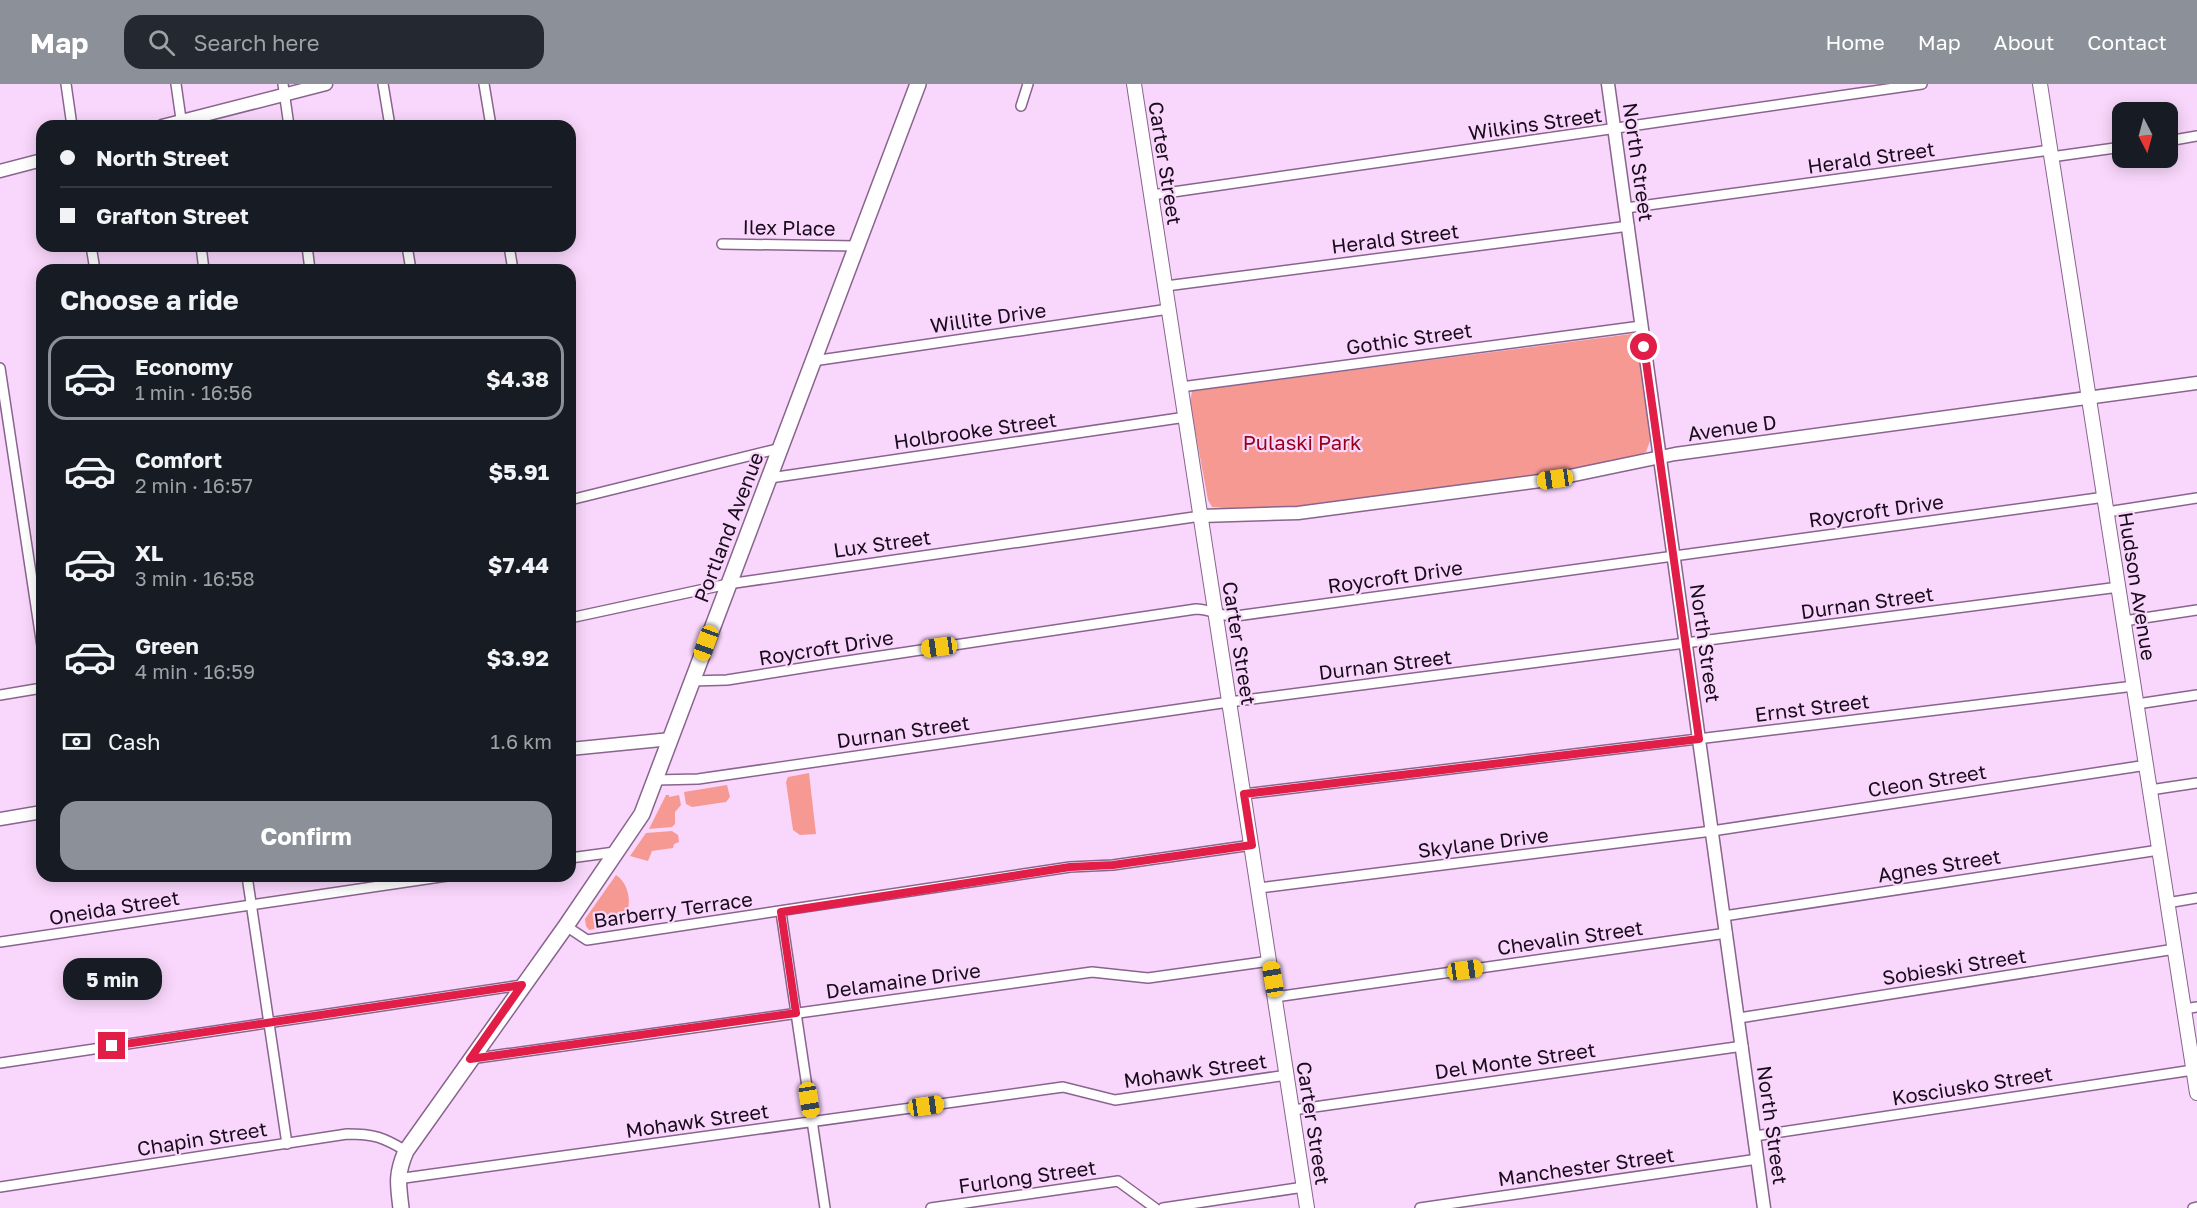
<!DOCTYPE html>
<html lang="en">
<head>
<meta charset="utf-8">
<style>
  body { margin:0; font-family:"Golos Text",sans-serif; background:#242831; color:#f1f3f6; height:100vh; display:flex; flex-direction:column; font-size:22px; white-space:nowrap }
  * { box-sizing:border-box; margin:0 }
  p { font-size:20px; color:#9ea1a6 }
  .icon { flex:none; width:33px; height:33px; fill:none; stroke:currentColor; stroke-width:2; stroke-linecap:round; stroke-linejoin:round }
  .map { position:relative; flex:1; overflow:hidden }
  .panel { position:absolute; left:36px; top:180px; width:540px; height:618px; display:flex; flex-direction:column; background:#171b24; border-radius:18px; box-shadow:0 3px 15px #0003 }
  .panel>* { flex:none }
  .banner { position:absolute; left:36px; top:36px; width:540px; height:132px; border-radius:18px; box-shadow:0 3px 15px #0003; display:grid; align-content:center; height:132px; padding:0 24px; background:#171b24 }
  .needle { width:39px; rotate:174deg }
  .fabs { position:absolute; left:2112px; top:18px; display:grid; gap:12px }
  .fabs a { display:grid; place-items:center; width:66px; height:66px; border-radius:12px; background:#171b24; box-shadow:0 3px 15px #0003; font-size:30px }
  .end { position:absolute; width:27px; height:27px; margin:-14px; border:8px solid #e11d48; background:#fff; box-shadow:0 0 0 3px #fff }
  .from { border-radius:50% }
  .bubble { position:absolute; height:42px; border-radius:18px; background:#171b24; box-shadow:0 3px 15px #0003; font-size:20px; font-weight:700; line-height:42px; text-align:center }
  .car { position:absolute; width:18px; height:36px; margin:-18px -9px; border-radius:8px; box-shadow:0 0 4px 2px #0007; background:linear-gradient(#f5c518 24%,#345 0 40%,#f5c518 0 76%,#345 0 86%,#f5c518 0) }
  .banner b { display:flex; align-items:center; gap:21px; height:57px; font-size:22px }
  .banner b+b { border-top:2px solid #363941 }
  .banner i { width:15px; height:15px; background:#f1f3f6 }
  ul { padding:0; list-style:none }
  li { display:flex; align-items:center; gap:18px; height:84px; margin:0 12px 9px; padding:0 12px; border:3px solid transparent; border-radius:18px }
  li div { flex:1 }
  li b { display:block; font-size:22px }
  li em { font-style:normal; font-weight:700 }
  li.current { border-color:#8c9099 }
  li>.icon { width:54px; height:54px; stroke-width:1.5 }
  h2 { padding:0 24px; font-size:27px; line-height:72px }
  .pay { display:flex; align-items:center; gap:15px; height:66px; padding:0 24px; font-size:22px }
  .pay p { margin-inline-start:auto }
  .cta { display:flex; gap:12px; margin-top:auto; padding:12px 24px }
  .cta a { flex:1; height:69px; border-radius:18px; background:#8c9099; color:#fff; font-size:24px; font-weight:700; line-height:69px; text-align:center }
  header { display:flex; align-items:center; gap:36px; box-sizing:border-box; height:84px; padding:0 30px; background:#8c9099; color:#fff }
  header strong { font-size:28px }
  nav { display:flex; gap:33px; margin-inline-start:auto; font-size:21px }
  .search { width:420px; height:54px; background:#242831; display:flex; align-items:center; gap:15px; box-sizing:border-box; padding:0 21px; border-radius:18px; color:#9ea1a6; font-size:22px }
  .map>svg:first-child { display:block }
  .green { fill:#f69993 }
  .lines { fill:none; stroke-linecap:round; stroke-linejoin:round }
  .minor-casing { stroke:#89648d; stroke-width:12 }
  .tertiary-casing { stroke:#89648d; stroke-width:15 }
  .secondary-casing { stroke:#89648d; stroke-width:16 }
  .primary-casing { stroke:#89648d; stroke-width:18 }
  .minor { stroke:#fff; stroke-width:9 }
  .tertiary { stroke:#fff; stroke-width:12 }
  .secondary { stroke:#fff; stroke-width:14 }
  .primary { stroke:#fff; stroke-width:15 }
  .route { stroke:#e11d48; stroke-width:8 }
  .labels { text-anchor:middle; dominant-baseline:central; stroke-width:4.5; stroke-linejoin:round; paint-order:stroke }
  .street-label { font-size:20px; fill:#190b1b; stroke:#f9d7fc }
  .park-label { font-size:20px; fill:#97001a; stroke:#f9d7fc }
</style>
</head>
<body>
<header>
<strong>Map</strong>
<div class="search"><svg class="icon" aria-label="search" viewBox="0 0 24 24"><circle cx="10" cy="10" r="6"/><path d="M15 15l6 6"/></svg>Search here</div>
<nav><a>Home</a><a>Map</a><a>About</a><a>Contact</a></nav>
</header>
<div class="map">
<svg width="2197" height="1124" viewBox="0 0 2197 1124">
  <rect width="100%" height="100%" fill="#f9d7fc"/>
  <g class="green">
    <path d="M1631,250L1636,253L1639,259L1650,357L1646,368L1634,373L1553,389L1308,423L1225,424L1212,423L1208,416L1190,319L1192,307Z"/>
    <path d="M809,689L816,750L800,751L793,746L786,698L788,693Z"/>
    <path d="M727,701L730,713L726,718L692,723L686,720L684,708Z"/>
    <path d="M666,711H669V713L679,711L681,721L675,728V740L672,743L649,745Z"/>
    <path d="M672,747L678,751L679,758L674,760L673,764L652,767L648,777L630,772L646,749Z"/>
    <path d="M616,791C627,798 632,816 627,828C625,833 621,837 618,841L589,846L586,842L585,835Z"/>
  </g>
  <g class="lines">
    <defs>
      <g id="minor">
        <path d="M66,0L72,42"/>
        <path d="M176,0L182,42"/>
        <path d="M283,0L289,42"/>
        <path d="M383,0L390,42"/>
        <path d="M484,0L491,42"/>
        <path d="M1021,22L1028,0"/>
        <path d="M2168,57L2197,52"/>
        <path d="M2051,73L2122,63"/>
        <path d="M1152,111L1922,0"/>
        <path d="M1626,124L2050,66"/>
        <path d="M722,160L856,162"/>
        <path d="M91,162L95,186"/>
        <path d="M201,162L204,186"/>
        <path d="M307,162L310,186"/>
        <path d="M407,162L411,186"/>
        <path d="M509,162L513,186"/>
        <path d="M1166,202L1629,142"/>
        <path d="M813,277L1169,225"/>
        <path d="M0,284L42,562"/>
        <path d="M1181,303L1641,242"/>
        <path d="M770,394L1186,333"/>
        <path d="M570,416L781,364"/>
        <path d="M2107,428L2197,414"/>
        <path d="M570,534L728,500L1201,432"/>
        <path d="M2124,537L2197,526"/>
        <path d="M691,597L727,596L827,580L1196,525C1210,525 1221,533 1236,532L2105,413"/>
        <path d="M0,611L42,604"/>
        <path d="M2137,620L2197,611"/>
        <path d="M656,696L698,695L1229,618L2119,503"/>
        <path d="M2150,706L2197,699"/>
        <path d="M1244,710L2134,602"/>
        <path d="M570,774L615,768"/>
        <path d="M247,792L287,1060"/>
        <path d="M1259,804L1712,747L2147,681"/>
        <path d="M2167,819L2197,814"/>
        <path d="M781,828L825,1124"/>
        <path d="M1724,832L2159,766"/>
        <path d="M566,842L587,856L1070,783L1113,781L1252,761"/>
        <path d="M0,858L447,792"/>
        <path d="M1275,913L1727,849"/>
        <path d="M2184,925L2197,923"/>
        <path d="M1739,934L2175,865"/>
        <path d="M470,975L1092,888L1148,894L1270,877"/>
        <path d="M0,979L522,901"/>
        <path d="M1293,1026L1743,962"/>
        <path d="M1755,1052L2193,986"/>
        <path d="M397,1095L1063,1003L1115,1016L1287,991"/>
        <path d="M0,1103L347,1050C374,1050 383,1053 406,1067"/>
        <path d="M931,1124L1118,1097L1155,1124"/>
        <path d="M1163,1124L1304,1103"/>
        <path d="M1420,1124L1758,1075"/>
        <path d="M2193,1124L2197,1123"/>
      </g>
      <g id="tertiary">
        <path d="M1608,0L1764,1124"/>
        <path d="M162,42L326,0"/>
        <path d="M0,87L42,76"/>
        <path d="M1201,432L1298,429L1555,395L1675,370L2197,299"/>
        <path d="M570,665L671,655"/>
        <path d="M0,735L42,728"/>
      </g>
      <g id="secondary">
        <path d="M1134,0L1307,1124"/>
        <path d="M2040,0L2197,1009"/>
      </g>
      <path id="primary" d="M401,1124C398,1100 396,1090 406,1067L566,842L642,730L918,0"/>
    </defs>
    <use href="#minor" class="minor-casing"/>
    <use href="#tertiary" class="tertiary-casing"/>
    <use href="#secondary" class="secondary-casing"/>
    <use href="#primary" class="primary-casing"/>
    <use href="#minor" class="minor"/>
    <use href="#tertiary" class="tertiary"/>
    <use href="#secondary" class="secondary"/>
    <use href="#primary" class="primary"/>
  </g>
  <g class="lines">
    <path class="route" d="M112,962L522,901L470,975L796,929L781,828L1070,783L1113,781L1252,761L1244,710L1699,655L1644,263"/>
  </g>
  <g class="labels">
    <g class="street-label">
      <text transform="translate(1535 39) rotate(-8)">Wilkins Street</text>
      <text transform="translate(1871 73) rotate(-8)">Herald Street</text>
      <text transform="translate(1639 78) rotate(82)">North Street</text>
      <text transform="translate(1166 79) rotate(81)">Carter Street</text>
      <text transform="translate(789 143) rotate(1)">Ilex Place</text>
      <text transform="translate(1395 154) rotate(-7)">Herald Street</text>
      <text transform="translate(988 233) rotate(-8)">Willite Drive</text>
      <text transform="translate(1409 254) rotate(-8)">Gothic Street</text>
      <text transform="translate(1732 343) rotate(-8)">Avenue D</text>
      <text transform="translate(975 346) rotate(-8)">Holbrooke Street</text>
      <text transform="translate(1876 426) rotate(-8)">Roycroft Drive</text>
      <text transform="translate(728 443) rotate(-69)">Portland Avenue</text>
      <text transform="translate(882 459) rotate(-8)">Lux Street</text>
      <text transform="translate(1395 492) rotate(-8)">Roycroft Drive</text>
      <text transform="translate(2138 502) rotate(81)">Hudson Avenue</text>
      <text transform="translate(1867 518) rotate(-8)">Durnan Street</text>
      <text transform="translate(1240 559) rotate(81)">Carter Street</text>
      <text transform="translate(1706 559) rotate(82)">North Street</text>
      <text transform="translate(826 563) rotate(-9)">Roycroft Drive</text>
      <text transform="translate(1385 580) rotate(-7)">Durnan Street</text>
      <text transform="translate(1812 623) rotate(-7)">Ernst Street</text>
      <text transform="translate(903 647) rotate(-8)">Durnan Street</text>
      <text transform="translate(1927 696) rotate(-9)">Cleon Street</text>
      <text transform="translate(1483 758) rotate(-7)">Skylane Drive</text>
      <text transform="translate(1939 781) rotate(-9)">Agnes Street</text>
      <text transform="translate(114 823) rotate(-9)">Oneida Street</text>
      <text transform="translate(673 825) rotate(-8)">Barberry Terrace</text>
      <text transform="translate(1570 853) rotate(-8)">Chevalin Street</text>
      <text transform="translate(1954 882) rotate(-9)">Sobieski Street</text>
      <text transform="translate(903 896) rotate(-8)">Delamaine Drive</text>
      <text transform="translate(1515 976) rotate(-8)">Del Monte Street</text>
      <text transform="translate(1195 986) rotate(-8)">Mohawk Street</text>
      <text transform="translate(1972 1001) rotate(-9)">Kosciusko Street</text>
      <text transform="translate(697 1036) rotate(-8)">Mohawk Street</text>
      <text transform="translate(1314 1039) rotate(81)">Carter Street</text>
      <text transform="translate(1773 1041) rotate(82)">North Street</text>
      <text transform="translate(202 1054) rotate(-9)">Chapin Street</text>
      <text transform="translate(1586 1082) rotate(-8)">Manchester Street</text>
      <text transform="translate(1027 1092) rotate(-8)">Furlong Street</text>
    </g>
    <g class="park-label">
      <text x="1302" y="358">Pulaski Park</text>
    </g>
  </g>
</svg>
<div class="fabs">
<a><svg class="needle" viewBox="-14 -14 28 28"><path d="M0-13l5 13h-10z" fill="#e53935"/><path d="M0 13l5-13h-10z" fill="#9ea1a6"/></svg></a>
</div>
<i class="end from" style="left:1644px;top:263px"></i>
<i class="end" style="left:112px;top:962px"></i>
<div class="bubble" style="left:63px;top:874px;width:99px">5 min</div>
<i class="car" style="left:1555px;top:395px;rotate:262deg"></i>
<i class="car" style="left:706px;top:559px;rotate:200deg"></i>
<i class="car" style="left:939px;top:563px;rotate:262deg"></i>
<i class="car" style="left:1465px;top:886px;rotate:82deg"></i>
<i class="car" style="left:1273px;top:895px;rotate:351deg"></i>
<i class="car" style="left:809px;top:1016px;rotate:171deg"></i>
<i class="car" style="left:926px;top:1022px;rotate:82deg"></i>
<div class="banner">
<b><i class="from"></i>North Street</b>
<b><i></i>Grafton Street</b>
</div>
<section class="panel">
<h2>Choose a ride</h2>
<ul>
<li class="current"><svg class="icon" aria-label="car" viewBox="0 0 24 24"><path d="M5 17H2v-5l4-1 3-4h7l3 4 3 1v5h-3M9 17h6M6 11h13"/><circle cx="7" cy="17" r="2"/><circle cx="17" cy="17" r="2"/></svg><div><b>Economy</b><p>1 min · 16:56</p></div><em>$4.38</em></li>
<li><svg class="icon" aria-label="car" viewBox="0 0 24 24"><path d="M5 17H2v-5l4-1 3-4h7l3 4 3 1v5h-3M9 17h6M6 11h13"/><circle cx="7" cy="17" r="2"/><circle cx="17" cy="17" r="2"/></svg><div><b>Comfort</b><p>2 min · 16:57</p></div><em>$5.91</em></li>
<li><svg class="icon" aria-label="car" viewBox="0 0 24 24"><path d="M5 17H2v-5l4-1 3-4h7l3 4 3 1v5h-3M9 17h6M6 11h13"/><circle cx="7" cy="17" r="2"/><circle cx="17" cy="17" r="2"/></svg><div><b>XL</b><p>3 min · 16:58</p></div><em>$7.44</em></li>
<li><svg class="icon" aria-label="car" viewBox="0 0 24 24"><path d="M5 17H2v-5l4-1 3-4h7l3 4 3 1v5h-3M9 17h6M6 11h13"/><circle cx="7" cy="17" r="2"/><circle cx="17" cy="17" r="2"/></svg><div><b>Green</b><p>4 min · 16:59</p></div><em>$3.92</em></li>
</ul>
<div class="pay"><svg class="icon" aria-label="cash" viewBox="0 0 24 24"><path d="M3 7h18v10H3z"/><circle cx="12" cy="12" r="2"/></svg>Cash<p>1.6 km</p></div>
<div class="cta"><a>Confirm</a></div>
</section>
</div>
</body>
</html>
